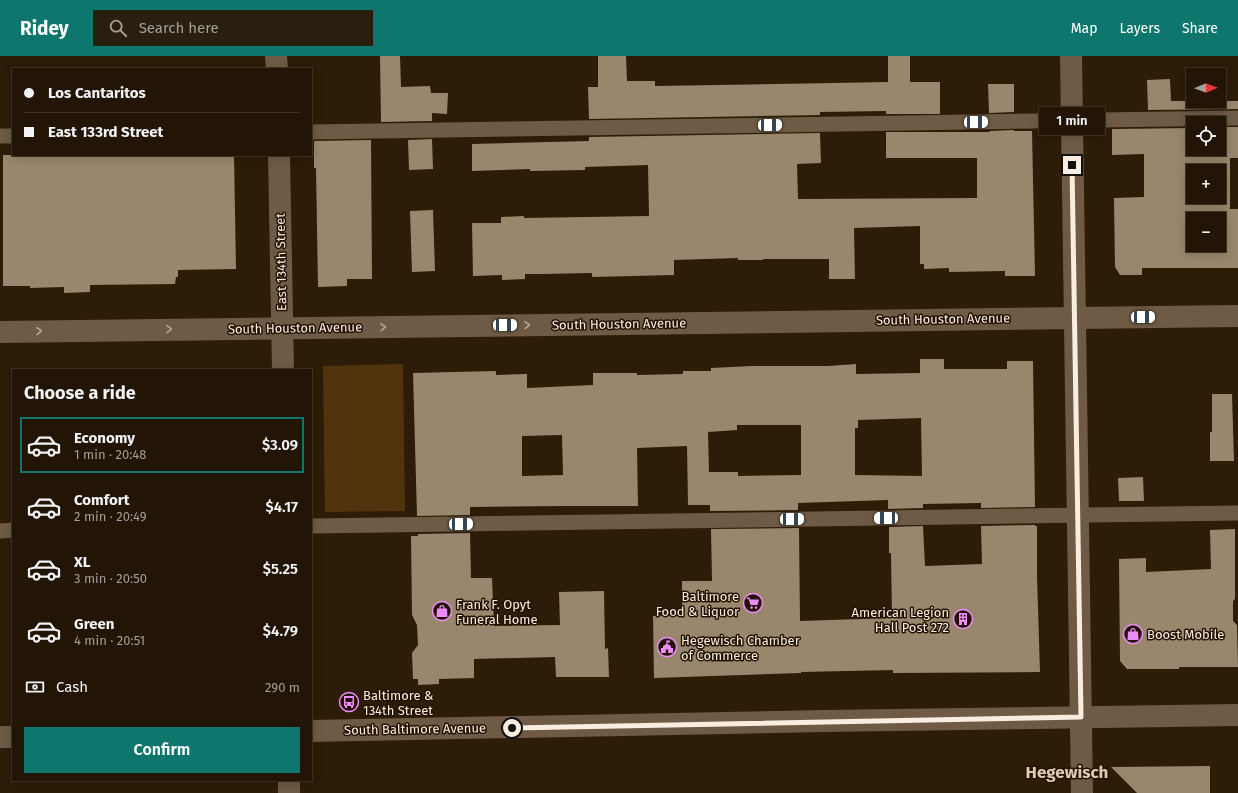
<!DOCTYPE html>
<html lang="en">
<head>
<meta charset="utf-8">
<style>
  body { margin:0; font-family:"Fira Sans",sans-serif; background:#2a1e0f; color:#f1f3f6; height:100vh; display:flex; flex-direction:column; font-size:15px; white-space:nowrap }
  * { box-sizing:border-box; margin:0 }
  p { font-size:13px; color:#a29f9a }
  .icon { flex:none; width:22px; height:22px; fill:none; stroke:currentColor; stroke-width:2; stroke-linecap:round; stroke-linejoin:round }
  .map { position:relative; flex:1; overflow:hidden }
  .drawer { position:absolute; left:12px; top:313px; width:300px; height:412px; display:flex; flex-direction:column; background:#221505; border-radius:0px; box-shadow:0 2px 10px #0003,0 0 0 1px #3f3427 }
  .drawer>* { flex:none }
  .banner { position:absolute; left:12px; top:12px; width:300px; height:88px; border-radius:0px; box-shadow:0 2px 10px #0003,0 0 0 1px #3f3427; display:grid; align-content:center; height:88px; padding:0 12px; background:#221505 }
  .needle { width:26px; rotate:89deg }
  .fabs { position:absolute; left:1186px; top:12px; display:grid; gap:8px }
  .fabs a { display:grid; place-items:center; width:40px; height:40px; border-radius:0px; background:#221505; box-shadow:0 2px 10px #0003,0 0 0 1px #3f3427; font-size:20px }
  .end { position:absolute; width:18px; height:18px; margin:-9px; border:5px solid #f9ede0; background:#111; box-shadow:0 0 0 2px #111 }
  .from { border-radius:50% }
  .bubble { position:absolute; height:28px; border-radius:0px; background:#221505; box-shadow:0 2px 10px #0003,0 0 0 1px #3f3427; font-size:13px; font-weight:600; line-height:28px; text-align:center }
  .car { position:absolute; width:12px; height:24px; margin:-12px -6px; border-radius:5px; box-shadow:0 0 3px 1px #0007; background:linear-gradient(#fff 24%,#345 0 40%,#fff 0 76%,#345 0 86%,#fff 0) }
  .banner b { display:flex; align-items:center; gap:14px; height:38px; font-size:15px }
  .banner b+b { border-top:1px solid #3f3427 }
  .banner i { width:10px; height:10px; background:#f1f3f6 }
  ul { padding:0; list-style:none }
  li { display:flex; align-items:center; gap:12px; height:56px; margin:0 8px 6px; padding:0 4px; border:2px solid transparent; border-radius:0px }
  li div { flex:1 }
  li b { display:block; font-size:15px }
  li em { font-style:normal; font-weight:600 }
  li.current { border-color:#0f766e }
  li>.icon { width:36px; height:36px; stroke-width:1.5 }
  h2 { padding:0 12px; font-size:18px; line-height:48px }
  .pay { display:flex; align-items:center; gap:10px; height:44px; padding:0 12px; font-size:15px }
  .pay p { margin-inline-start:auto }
  .button { display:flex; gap:8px; margin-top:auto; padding:8px 12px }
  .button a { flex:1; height:46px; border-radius:0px; background:#0f766e; color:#fff; font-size:16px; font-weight:600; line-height:46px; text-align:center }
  header { display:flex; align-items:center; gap:24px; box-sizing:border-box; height:56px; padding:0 20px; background:#0f766e; color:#fff }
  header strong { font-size:19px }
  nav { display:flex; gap:22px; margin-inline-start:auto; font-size:14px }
  .search { width:280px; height:36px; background:#2a1e0f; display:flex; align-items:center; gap:10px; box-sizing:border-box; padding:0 14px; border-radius:0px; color:#a29f9a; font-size:15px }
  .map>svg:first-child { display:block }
  .green { fill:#51340e }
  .building { fill:#98876d; fill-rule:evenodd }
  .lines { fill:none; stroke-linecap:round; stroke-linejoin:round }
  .lane { stroke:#6f5b45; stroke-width:15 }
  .street { stroke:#6f5b45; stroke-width:22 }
  .secondary { stroke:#6f5b45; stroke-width:22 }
  .oneway { stroke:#b4a492 }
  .route { stroke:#f9ede0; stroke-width:5 }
  .labels { text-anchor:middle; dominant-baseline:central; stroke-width:3; stroke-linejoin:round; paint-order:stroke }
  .street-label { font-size:13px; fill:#f9ede0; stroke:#231201 }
  .poi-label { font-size:13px; fill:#f9ede0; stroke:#231201; text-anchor:start }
  .district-label { font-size:17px; font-weight:bold; fill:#e1c9b0; stroke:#231201 }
</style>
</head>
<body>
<header>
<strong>Ridey</strong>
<div class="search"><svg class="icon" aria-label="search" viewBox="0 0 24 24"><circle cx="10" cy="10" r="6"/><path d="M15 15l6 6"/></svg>Search here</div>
<nav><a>Map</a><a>Layers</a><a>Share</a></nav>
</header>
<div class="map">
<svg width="1238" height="737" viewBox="0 0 1238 737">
  <rect width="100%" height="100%" fill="#2d1c07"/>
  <path class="green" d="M403,308L405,455L325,456L323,310Z"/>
  <g class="building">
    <path d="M380,0H400L401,31L430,30L431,37H448L447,58L432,57V65L381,66Z"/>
    <path d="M598,0H626L627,25H655V30L888,26V0H910V26H940V58H886V55L820,56V59L589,63L588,31H598Z"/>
    <path d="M1170,23L1171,45H1238V53L1148,54L1147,24Z"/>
    <path d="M988,28H1014V56L989,57Z"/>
    <path d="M1219,71H1238V102H1230V153H1238V212H1142V219H1120L1115,211L1114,142L1144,141V98L1112,99V73L1193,72V93H1219ZM1193,115H1219V141H1193ZM1193,163H1219V189H1193Z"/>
    <path d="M1014,74V75H1032L1035,220H1005V215L949,216V212L924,213V208H920V170L854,172L855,223H829V203H763V204H738V202L674,204V219L592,221V217L543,218H525V223L502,224V219L473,220L472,167H501V161L524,160V162L649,160L648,109L585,111V114L530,115V113L472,115V88L589,85V81L820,77L821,107L797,108L798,143L977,142V102H886V76H990V75Z"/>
    <path d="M432,83L433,113L409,114L408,84Z"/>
    <path d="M371,84L372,223H347V230L318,231L316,112H314V85Z"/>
    <path d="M3,99H234L236,213L178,214V221H176L175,228L90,229V236L64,237V231L30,232V230H3Z"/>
    <path d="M433,154L435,215L412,216L410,155Z"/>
    <path d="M920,303H944V313H1007V305H1033L1035,451L981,452V447L923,448V452L888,453V444L798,447V454L710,455V449H688L687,390L637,392L638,450H564L470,451V459L417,460L413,317L496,315V319L527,318V332L593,329V317H637V319L683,318V315H711V312L751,310H828L856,308V318L920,317ZM921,362L922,420L855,419V372H858V364ZM737,369H801V419L738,420V416H709L708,376L737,374ZM562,379L563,419L522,420V380Z"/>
    <path d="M1212,338H1232L1234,405H1210V376H1212Z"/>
    <path d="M1143,421L1144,445H1119L1118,422Z"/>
    <path d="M1035,469V470H1037V520L1040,616L893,617V614L801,616V617L654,622L653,560L682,559V525H712L711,473L799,472L800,565L892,562L891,497H889V471L923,470L925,510L982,508L981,470Z"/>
    <path d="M1235,473V543L1233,545V565L1237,569L1238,611H1179V613H1127L1120,605L1119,503L1146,502V516L1211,513L1210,474Z"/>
    <path d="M470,477L471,522H492L494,570L560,569L559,536L604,535L605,593L608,592L609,621H556L555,601L474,603V622L439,623V628L418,629V623H413L412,597L418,589L417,569L412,559L411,480H418V478Z"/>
    <path d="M1210,710V737H1137L1111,711Z"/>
  </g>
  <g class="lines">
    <g class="lane">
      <path d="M311,76L1238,62"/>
      <path d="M0,80H13"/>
      <path d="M311,470L1238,457"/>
      <path d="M0,475L13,474"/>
    </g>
    <g class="street">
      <path d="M1071,0L1082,737"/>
      <path d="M0,276L1238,260"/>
    </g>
    <g class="secondary">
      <path d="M276,0L277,13"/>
      <path d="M279,99L283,314"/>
      <path d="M311,675L823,665L1238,659"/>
      <path d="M0,681H13"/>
      <path d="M289,724V737"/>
    </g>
  </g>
  <defs><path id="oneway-chevron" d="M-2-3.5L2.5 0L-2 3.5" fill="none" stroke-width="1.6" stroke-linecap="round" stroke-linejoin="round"/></defs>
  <g class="oneway">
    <use href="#oneway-chevron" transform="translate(527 269) rotate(-1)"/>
    <use href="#oneway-chevron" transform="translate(383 271) rotate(-1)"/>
    <use href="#oneway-chevron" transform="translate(169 273) rotate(-1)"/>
    <use href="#oneway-chevron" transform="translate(39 275) rotate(-1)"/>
  </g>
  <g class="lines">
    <path class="route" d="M512,672L1081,661L1072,109"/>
  </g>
  <defs>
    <symbol id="supermarket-ring" viewBox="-11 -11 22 22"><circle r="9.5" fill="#231201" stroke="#ec8cfa" stroke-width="1.5"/><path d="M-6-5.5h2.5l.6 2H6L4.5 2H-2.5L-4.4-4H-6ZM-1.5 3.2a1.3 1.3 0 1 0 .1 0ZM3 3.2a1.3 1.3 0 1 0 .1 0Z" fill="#ec8cfa"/></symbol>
    <symbol id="shop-ring" viewBox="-11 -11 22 22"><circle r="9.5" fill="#231201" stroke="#ec8cfa" stroke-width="1.5"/><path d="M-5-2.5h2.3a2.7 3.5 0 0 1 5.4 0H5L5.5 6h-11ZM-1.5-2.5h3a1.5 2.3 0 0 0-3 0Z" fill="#ec8cfa"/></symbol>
    <symbol id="building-ring" viewBox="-11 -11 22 22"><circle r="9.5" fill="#231201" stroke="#ec8cfa" stroke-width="1.5"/><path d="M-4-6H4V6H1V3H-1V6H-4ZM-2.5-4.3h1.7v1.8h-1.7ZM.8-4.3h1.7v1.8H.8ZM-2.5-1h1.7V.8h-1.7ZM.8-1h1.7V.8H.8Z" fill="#ec8cfa"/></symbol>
    <symbol id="civic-ring" viewBox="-11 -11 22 22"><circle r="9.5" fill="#231201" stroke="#ec8cfa" stroke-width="1.5"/><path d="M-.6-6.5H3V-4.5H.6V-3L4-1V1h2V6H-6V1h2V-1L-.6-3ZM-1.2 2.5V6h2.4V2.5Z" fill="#ec8cfa"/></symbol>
    <symbol id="bus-ring" viewBox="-11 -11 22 22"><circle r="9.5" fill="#231201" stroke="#ec8cfa" stroke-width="1.5"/><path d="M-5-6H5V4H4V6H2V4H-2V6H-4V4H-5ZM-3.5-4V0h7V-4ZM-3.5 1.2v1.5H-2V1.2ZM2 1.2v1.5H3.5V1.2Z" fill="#ec8cfa"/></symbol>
  </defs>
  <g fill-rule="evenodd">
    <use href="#supermarket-ring" x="742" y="536" width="22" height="22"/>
    <use href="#shop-ring" x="431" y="544" width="22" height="22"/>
    <use href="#building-ring" x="952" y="552" width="22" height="22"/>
    <use href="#shop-ring" x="1122" y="567" width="22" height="22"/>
    <use href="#civic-ring" x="656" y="580" width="22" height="22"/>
    <use href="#bus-ring" x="338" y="635" width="22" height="22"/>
  </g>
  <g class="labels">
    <g class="street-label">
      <text transform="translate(281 206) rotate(-91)">East 134th Street</text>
      <text transform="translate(943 263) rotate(-1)">South Houston Avenue</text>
      <text transform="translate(619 268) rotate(-1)">South Houston Avenue</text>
      <text transform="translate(295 272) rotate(-1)">South Houston Avenue</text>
      <text transform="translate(415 673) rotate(-1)">South Baltimore Avenue</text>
    </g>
    <g class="poi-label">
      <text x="739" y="540" text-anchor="end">Baltimore<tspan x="739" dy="15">Food &amp; Liquor</tspan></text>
      <text x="456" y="548">Frank F. Opyt<tspan x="456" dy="15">Funeral Home</tspan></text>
      <text x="949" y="556" text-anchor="end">American Legion<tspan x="949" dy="15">Hall Post 272</tspan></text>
      <text x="1147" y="578">Boost Mobile</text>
      <text x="681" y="584">Hegewisch Chamber<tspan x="681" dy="15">of Commerce</tspan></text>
      <text x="363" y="639">Baltimore &amp;<tspan x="363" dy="15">134th Street</tspan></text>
    </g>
    <g class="district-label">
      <text x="1067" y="716">Hegewisch</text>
    </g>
  </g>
</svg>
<div class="fabs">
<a><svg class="needle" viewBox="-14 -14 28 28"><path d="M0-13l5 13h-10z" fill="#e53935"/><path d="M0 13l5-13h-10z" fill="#a29f9a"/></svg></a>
<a><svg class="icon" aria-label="locate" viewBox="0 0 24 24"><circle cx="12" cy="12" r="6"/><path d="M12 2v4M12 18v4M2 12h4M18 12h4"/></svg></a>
<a>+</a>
<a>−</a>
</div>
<i class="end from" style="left:512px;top:672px"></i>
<i class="end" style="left:1072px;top:109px"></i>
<div class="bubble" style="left:1039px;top:51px;width:66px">1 min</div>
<i class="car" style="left:976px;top:66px;rotate:89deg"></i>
<i class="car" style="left:770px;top:69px;rotate:89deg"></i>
<i class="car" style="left:1143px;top:261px;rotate:89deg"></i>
<i class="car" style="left:505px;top:269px;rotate:89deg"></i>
<i class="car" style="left:886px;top:462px;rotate:269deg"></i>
<i class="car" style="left:792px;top:463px;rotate:89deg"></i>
<i class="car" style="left:461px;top:468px;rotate:89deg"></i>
<div class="banner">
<b><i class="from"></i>Los Cantaritos</b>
<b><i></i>East 133rd Street</b>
</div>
<section class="drawer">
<h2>Choose a ride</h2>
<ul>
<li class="current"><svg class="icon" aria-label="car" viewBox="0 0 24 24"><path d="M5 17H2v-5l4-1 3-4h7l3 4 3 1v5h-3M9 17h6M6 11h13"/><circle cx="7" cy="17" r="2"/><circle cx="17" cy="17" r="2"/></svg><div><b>Economy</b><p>1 min · 20:48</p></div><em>$3.09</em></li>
<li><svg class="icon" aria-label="car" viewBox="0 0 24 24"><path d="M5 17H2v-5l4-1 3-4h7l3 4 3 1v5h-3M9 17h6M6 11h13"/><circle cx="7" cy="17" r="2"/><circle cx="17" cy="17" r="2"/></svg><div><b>Comfort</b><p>2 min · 20:49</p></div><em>$4.17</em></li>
<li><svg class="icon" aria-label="car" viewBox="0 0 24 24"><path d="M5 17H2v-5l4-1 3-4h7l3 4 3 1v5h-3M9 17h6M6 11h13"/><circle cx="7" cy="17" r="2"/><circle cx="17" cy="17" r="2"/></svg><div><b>XL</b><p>3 min · 20:50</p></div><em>$5.25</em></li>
<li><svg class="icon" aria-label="car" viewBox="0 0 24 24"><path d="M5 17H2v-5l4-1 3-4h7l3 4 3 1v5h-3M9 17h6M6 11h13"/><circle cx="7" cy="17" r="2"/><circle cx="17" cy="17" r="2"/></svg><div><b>Green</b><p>4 min · 20:51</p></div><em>$4.79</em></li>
</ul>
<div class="pay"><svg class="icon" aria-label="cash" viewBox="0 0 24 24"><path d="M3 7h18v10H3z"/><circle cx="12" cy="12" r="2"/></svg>Cash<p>290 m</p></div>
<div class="button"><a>Confirm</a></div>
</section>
</div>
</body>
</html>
